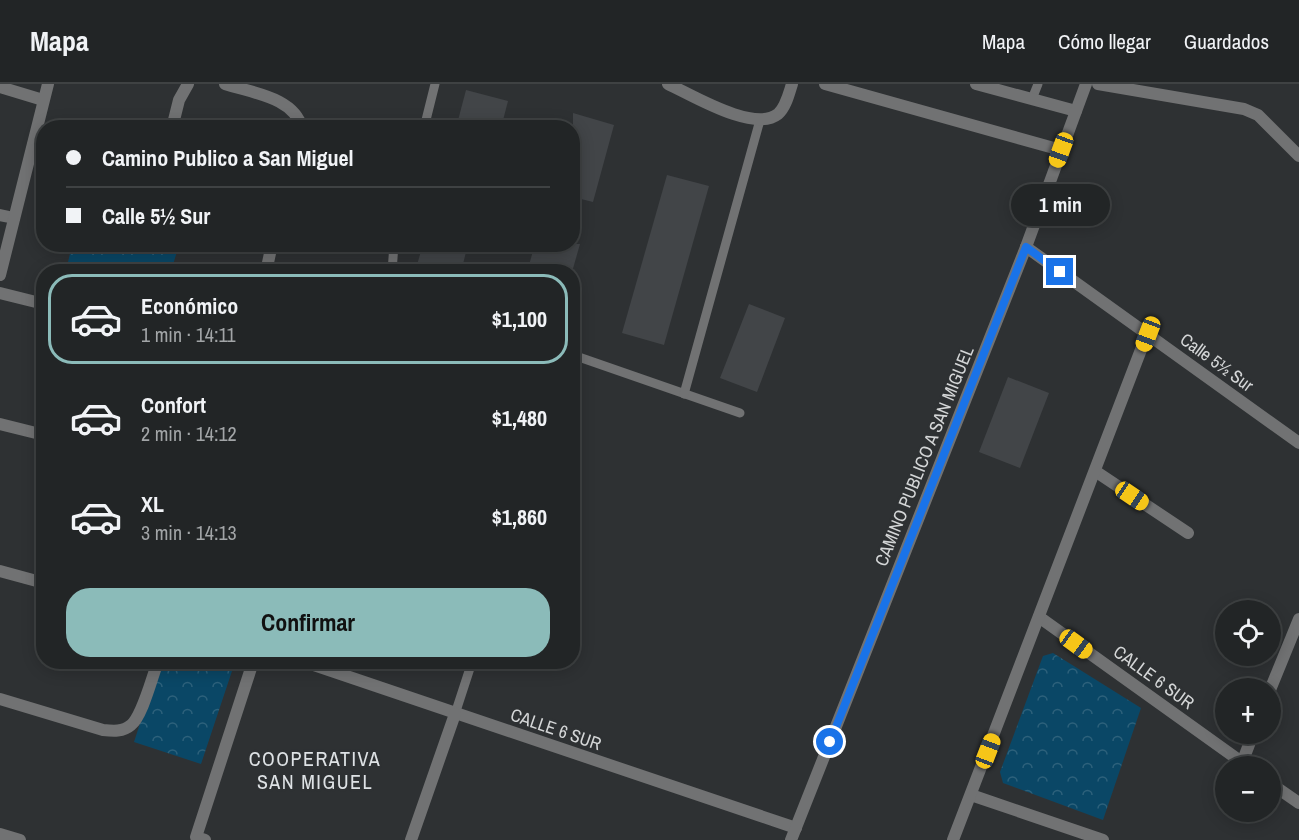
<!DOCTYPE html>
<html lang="es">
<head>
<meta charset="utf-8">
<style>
  body { margin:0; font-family:"Archivo Narrow",sans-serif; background:#2e3132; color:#f1f3f6; height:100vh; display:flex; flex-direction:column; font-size:22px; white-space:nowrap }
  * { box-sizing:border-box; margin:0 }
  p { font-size:20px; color:#a2a5a7 }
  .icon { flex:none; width:33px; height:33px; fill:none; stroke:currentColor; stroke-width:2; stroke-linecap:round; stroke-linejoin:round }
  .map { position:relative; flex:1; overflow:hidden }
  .panel { position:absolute; left:36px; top:180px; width:544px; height:405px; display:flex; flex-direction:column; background:#222526; border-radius:24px; box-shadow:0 3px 15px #0003,0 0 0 2px #3f4243 }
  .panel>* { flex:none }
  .top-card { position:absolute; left:36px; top:36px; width:544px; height:132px; border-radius:24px; box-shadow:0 3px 15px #0003,0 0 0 2px #3f4243; display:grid; align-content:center; height:132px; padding:0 30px; background:#222526 }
  .buttons { position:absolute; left:1215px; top:516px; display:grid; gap:12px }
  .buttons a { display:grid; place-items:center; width:66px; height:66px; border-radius:50%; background:#222526; box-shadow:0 3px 15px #0003,0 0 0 2px #3f4243; font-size:30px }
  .end { position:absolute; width:27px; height:27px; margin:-14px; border:8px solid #1a73e8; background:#fff; box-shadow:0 0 0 3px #fff }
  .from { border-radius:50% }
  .bubble { position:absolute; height:42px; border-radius:21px; background:#222526; box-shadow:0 3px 15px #0003,0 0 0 2px #3f4243; font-size:20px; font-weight:800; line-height:42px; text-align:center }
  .car { position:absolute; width:18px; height:36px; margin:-18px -9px; border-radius:8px; box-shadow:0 0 4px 2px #0007; background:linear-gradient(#f5c518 24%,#345 0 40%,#f5c518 0 76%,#345 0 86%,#f5c518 0) }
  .top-card b { display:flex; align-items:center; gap:21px; height:57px; font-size:22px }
  .top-card b+b { border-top:2px solid #3f4243 }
  .top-card i { width:15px; height:15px; background:#f1f3f6 }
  ul { padding:10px 0 0; list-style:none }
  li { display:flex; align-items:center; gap:18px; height:90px; margin:0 12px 9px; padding:0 18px; border:3px solid transparent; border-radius:24px }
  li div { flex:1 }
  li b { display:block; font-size:22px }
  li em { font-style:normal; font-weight:800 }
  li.active { border-color:#8bbbb9 }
  li>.icon { width:54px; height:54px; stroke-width:1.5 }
  .button { display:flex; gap:12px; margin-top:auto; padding:12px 30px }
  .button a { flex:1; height:69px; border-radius:24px; background:#8bbbb9; color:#111; font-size:24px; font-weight:800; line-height:69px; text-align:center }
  header { display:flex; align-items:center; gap:36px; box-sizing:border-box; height:84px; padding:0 30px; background:#222526; border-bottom:2px solid #3f4243 }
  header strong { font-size:28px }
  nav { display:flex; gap:33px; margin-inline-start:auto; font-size:21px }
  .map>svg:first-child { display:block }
  .park { fill:url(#park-crowns) }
  .building { fill:#424548 }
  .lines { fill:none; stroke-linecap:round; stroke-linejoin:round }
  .service { stroke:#717273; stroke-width:9 }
  .minor { stroke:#717273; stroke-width:12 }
  .route { stroke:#1a73e8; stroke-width:8 }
  .labels { text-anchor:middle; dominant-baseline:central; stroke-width:4.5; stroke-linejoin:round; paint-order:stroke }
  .street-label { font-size:18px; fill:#d4d6d7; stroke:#2e3133 }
  .neighbourhood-label { font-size:20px; letter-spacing:1.5px; fill:#dee2e5; stroke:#2e3133 }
</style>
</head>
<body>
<header>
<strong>Mapa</strong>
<nav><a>Mapa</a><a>Cómo llegar</a><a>Guardados</a></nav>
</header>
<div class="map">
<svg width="1299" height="756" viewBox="0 0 1299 756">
  <defs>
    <pattern id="park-crowns" width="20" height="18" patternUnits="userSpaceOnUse" patternTransform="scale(1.5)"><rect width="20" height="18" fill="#0a4766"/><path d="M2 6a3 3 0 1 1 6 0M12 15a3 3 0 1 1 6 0" fill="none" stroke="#2d617b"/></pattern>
  </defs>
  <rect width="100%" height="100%" fill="#2e3133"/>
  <g class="park">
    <path d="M72,161V160L179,161L171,187H66Z"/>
    <path d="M1053,569L1141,624L1103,736L1003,699L1000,688L1043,572Z"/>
    <path d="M160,578H235L201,680L134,658Z"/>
  </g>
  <g class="building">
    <path d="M466,6L508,17L501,44H456Z"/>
    <path d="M573,29L614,41L593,118L573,113Z"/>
    <path d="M667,91L709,102L664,261L622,249Z"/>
    <path d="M423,160H468L461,188H415Z"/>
    <path d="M535,160H580L572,188H527Z"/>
    <path d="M749,220L785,234L757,308L720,294Z"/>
    <path d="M1008,293L1049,309L1020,384L979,368Z"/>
  </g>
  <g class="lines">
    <g class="service">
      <path d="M1032,15L1038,0"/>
      <path d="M424,44L435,0"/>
      <path d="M392,188L394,160"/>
      <path d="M573,271L740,329"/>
      <path d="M684,310L760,36"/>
      <path d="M455,630L472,578"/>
    </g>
    <g class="minor">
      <path d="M225,0C252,9 294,13 302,44"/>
      <path d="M668,0C692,11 754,49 778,30C786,23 789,9 792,0"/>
      <path d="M825,0L1061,66"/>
      <path d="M976,0L1076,27"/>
      <path d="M1098,0L1244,25L1258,31L1299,72"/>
      <path d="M0,3L43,16"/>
      <path d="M172,44L179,16L188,0"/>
      <path d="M0,131L14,134"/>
      <path d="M1026,163L1299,359"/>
      <path d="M266,188L272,160"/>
      <path d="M0,191L48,0"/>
      <path d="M0,209L44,220"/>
      <path d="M0,340L44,351"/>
      <path d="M1095,387L1188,449"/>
      <path d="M0,487L44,499"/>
      <path d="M1039,533L1247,682"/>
      <path d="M305,578L796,744"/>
      <path d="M1270,606L1299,535"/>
      <path d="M0,615L103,646C113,647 123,648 131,641C143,631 152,592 158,578"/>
      <path d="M1242,679L1253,650"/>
      <path d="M1270,699L1299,719"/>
      <path d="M971,711L1103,756"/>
      <path d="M0,750L20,756"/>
      <path d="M205,756L196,753L253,578"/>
      <path d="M411,756L455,630"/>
      <path d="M791,756L1026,163L1086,0"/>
      <path d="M953,756L1147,250"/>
    </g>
  </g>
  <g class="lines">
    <path class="route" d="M830,658L1026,163L1060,188"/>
  </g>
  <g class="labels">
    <g class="street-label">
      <text transform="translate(1217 278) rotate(36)">Calle 5½ Sur</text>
      <text transform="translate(924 372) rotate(-68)">CAMINO PUBLICO A SAN MIGUEL</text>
      <text transform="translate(1154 593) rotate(36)">CALLE 6 SUR</text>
      <text transform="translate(556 645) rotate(19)">CALLE 6 SUR</text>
    </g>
    <g class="neighbourhood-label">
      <text x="315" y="674">COOPERATIVA<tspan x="315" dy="23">SAN MIGUEL</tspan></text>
    </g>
  </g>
</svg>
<div class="buttons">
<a><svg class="icon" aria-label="locate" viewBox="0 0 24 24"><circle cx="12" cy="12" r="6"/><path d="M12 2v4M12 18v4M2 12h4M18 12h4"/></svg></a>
<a>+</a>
<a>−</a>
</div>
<i class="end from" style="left:830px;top:658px"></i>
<i class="end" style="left:1060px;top:188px"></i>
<div class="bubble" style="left:1011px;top:100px;width:99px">1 min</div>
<i class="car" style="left:1061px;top:66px;rotate:200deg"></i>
<i class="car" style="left:1148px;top:250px;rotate:201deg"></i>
<i class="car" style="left:1132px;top:412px;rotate:124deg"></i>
<i class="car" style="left:1076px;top:560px;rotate:126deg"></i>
<i class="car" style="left:988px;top:667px;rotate:21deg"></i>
<div class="top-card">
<b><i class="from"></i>Camino Publico a San Miguel</b>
<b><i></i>Calle 5½ Sur</b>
</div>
<section class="panel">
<ul>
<li class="active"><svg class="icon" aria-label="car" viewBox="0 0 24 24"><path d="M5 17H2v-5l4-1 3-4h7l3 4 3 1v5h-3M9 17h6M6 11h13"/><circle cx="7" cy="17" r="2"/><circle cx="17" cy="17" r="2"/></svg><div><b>Económico</b><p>1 min · 14:11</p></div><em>$1,100</em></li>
<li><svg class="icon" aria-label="car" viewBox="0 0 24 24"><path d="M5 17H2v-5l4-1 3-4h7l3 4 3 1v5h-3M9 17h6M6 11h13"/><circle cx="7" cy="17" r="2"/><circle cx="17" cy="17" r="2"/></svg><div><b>Confort</b><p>2 min · 14:12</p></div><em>$1,480</em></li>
<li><svg class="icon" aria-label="car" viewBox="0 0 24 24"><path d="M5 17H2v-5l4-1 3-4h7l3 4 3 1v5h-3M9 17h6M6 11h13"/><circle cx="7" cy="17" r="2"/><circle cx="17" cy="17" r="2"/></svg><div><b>XL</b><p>3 min · 14:13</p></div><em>$1,860</em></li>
</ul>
<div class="button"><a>Confirmar</a></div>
</section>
</div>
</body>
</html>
